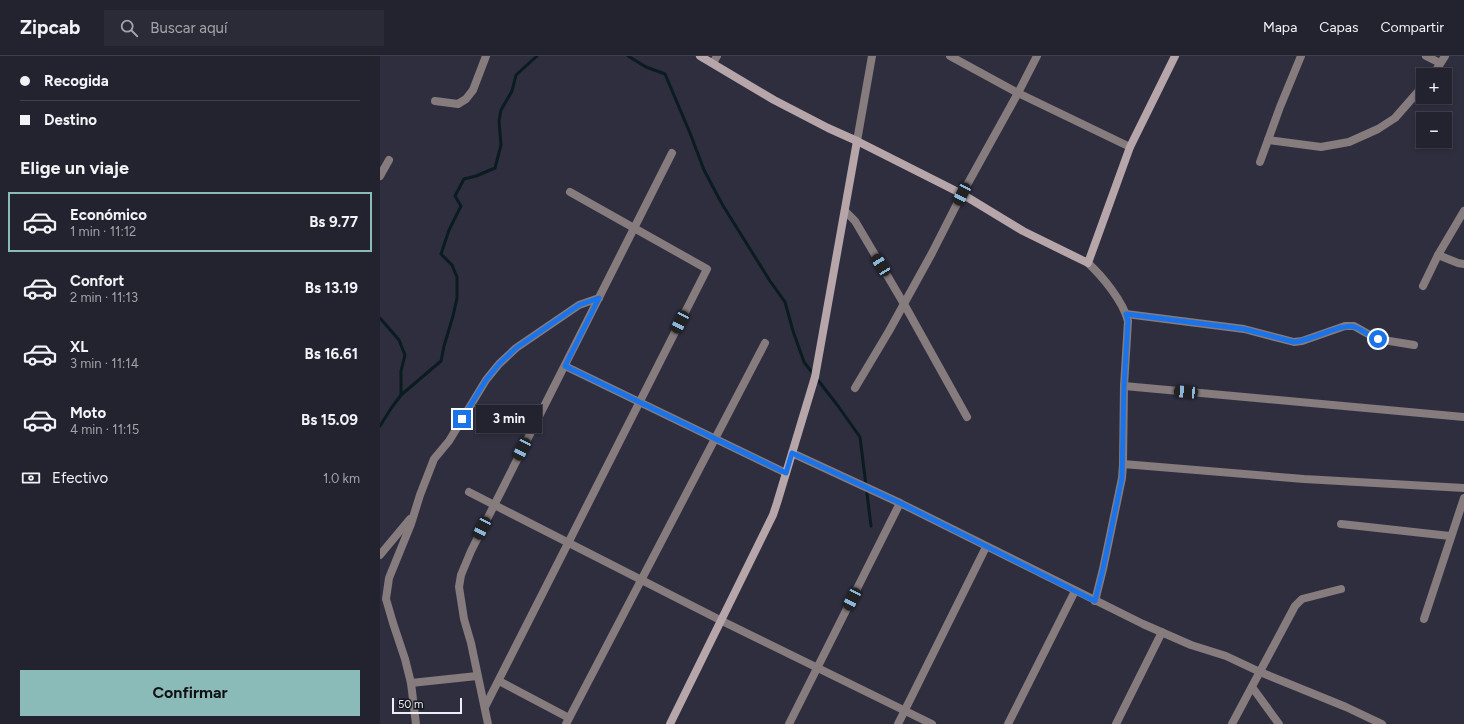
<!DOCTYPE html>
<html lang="es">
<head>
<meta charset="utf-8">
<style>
  body { margin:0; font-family:Figtree,sans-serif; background:#2b2a37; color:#f1f3f6; height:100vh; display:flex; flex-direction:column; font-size:15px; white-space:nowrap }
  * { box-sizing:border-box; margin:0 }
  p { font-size:13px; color:#a3a4aa }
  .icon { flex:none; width:22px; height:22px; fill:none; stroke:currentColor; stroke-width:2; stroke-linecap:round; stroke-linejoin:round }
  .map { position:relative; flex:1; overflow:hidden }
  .details { display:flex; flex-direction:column; background:#23222f; width:380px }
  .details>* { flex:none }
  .hud { display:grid; align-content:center; height:88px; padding:0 20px; background:#23222f }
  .fabs { position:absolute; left:1036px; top:12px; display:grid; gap:8px }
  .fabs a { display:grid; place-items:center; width:36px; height:36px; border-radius:0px; background:#23222f; box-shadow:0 2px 6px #0003,0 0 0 1px #403f4b; font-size:20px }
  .scale { position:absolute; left:12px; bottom:10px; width:70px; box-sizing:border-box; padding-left:4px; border:2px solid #edeef9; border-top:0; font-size:11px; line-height:14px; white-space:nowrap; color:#edeef9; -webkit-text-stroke:3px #17171f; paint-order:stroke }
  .end { position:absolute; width:18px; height:18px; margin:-9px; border:5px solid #1a73e8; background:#fff; box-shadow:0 0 0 2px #fff }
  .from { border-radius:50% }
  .bubble { position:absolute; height:28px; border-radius:0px; background:#23222f; box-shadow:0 2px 6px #0003,0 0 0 1px #403f4b; font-size:13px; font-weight:700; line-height:28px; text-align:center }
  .car { position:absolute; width:12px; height:24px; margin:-12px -6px; border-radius:5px; box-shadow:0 0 3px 1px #0007; background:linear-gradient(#222 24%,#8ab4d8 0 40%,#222 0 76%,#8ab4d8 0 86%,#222 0) }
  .hud b { display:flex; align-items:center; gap:14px; height:38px; font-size:15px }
  .hud b+b { border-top:1px solid #403f4b }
  .hud i { width:10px; height:10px; background:#f1f3f6 }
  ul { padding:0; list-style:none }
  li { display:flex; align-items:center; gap:12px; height:60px; margin:0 8px 6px; padding:0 12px; border:2px solid transparent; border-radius:0px }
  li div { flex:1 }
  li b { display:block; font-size:15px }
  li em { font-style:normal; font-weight:700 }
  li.active { border-color:#8bbbb9 }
  li>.icon { width:36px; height:36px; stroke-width:1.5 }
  h2 { padding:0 20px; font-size:18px; line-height:48px }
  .pay { display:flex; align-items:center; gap:10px; height:44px; padding:0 20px; font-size:15px }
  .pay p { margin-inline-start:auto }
  .primary-button { display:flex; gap:8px; margin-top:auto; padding:8px 20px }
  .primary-button a { flex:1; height:46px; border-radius:0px; background:#8bbbb9; color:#111; font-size:16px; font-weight:700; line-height:46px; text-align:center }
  header { display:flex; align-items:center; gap:24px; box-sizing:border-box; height:56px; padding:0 20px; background:#23222f; border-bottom:1px solid #403f4b }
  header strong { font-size:19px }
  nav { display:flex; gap:22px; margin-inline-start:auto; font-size:14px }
  .search { width:280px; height:36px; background:#2b2a37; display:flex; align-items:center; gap:10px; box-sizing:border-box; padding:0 14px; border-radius:0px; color:#a3a4aa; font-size:15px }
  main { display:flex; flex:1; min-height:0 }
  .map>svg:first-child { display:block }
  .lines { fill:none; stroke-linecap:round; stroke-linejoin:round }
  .stream { stroke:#0a1c20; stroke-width:3 }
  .street { stroke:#867b7d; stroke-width:8 }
  .secondary { stroke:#b7a6a9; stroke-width:8 }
  .route { stroke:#1a73e8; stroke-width:5 }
</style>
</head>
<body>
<header>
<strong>Zipcab</strong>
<div class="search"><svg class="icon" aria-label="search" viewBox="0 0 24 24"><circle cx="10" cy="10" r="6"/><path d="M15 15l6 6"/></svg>Buscar aquí</div>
<nav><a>Mapa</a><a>Capas</a><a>Compartir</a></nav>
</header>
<main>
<section class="details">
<div class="hud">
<b><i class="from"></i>Recogida</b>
<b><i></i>Destino</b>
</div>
<h2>Elige un viaje</h2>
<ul>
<li class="active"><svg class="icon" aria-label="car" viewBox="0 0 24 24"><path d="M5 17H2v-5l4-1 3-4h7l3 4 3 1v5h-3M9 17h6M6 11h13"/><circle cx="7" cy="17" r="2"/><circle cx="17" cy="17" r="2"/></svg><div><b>Económico</b><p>1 min · 11:12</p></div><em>Bs 9.77</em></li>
<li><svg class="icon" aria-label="car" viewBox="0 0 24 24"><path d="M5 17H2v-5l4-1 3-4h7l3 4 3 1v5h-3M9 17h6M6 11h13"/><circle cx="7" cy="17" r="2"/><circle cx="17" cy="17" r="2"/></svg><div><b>Confort</b><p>2 min · 11:13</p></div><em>Bs 13.19</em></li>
<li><svg class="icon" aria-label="car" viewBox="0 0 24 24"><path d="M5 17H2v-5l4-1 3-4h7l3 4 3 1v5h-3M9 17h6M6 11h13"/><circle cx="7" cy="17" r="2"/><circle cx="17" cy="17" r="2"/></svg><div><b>XL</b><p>3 min · 11:14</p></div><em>Bs 16.61</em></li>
<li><svg class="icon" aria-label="car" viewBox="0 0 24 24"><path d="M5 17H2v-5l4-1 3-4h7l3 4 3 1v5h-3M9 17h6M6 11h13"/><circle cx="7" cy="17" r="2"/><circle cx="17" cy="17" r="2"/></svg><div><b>Moto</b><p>4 min · 11:15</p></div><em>Bs 15.09</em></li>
</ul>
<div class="pay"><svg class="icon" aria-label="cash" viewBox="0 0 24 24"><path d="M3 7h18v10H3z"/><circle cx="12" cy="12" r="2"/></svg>Efectivo<p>1.0 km</p></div>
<div class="primary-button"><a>Confirmar</a></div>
</section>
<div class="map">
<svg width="1084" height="668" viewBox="0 0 1084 668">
  <rect width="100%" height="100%" fill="#2f2e3f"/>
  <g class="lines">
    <g class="stream">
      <path d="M248,0L266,11L285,18L310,77L324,114L342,148L390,225L405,246L413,275L424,306L458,350L480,381L491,470"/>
      <path d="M0,262L19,284L25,299L21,315V339"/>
      <path d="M0,370L12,351L21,339L61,305L64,290L73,260L77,242V221L72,209L61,198L69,174L81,150L75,140L84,123L96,120L115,112L121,89L119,65L121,54L132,35L136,19L157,0"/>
    </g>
    <g class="street">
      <path d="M570,0L638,37L750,91"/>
      <path d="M1046,0L1060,7"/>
      <path d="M333,7L337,0"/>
      <path d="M1053,19L1065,0"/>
      <path d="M55,45L78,48L86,43L93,34L106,0"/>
      <path d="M888,84L941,91L969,86L998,73L1015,62L1043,30"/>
      <path d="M477,85L492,0"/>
      <path d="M880,106L900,51L921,0"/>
      <path d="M0,120L9,104"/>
      <path d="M465,155L475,165L524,248L587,361"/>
      <path d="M1058,199L1078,207L1084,208"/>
      <path d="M708,207C722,220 743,245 748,265L744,330L743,408"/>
      <path d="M1043,230L1058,199L1084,155"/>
      <path d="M746,258L864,273L914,286L922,285L965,270H974L997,283L1034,289"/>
      <path d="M185,310L406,417"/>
      <path d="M744,330L1084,361"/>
      <path d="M475,332L509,275L552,197L582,138L638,37L657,0"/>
      <path d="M412,397L520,447L763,568L811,589L846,600L880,616L966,651L1002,668"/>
      <path d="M89,436L342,565L552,668"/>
      <path d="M961,468L1070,480"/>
      <path d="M0,499L30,463"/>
      <path d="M715,545L723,513L742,422L743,408L924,423L1084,432"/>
      <path d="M1044,563L1084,442"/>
      <path d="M119,625L189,662"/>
      <path d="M31,627L97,620"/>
      <path d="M872,631L899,668"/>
      <path d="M105,651L327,213L190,136"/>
      <path d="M36,668L31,627L25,603L13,567L6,543L9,522L31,468L40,439L54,403L69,385L106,324L119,308L136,292L199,249L219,242"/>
      <path d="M108,668L91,587L84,563L79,531L81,519L91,495L292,97"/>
      <path d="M186,668L385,287"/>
      <path d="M409,668L520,447"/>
      <path d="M518,668L606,491"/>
      <path d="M628,668L695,535"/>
      <path d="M736,668L782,576"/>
      <path d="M852,668L915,550L922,543L961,533"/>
    </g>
    <g class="secondary">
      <path d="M320,0L394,44L448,72L477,85L582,138L643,175L708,207L750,91L795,0"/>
      <path d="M290,668L393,459L397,447L435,321L477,85"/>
    </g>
  </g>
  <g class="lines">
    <path class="route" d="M82,363L106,324L119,308L136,292L199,249L219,242L185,310L406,417L412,397L520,447L715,545L723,513L742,422L744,330L748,265L746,258L864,273L914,286C931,285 963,266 975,271C983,274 989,280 998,283"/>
  </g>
</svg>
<div class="fabs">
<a>+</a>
<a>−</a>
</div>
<div class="scale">50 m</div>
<i class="end from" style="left:998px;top:283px"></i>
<i class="end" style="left:82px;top:363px"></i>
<div class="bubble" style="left:96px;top:349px;width:66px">3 min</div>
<i class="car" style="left:582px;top:138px;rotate:207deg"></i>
<i class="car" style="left:501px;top:209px;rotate:328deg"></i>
<i class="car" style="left:300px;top:266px;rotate:207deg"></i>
<i class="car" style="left:806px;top:336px;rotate:275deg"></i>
<i class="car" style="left:142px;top:393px;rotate:207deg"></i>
<i class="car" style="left:102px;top:472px;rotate:207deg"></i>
<i class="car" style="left:472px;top:543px;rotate:207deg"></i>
</div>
</main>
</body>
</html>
